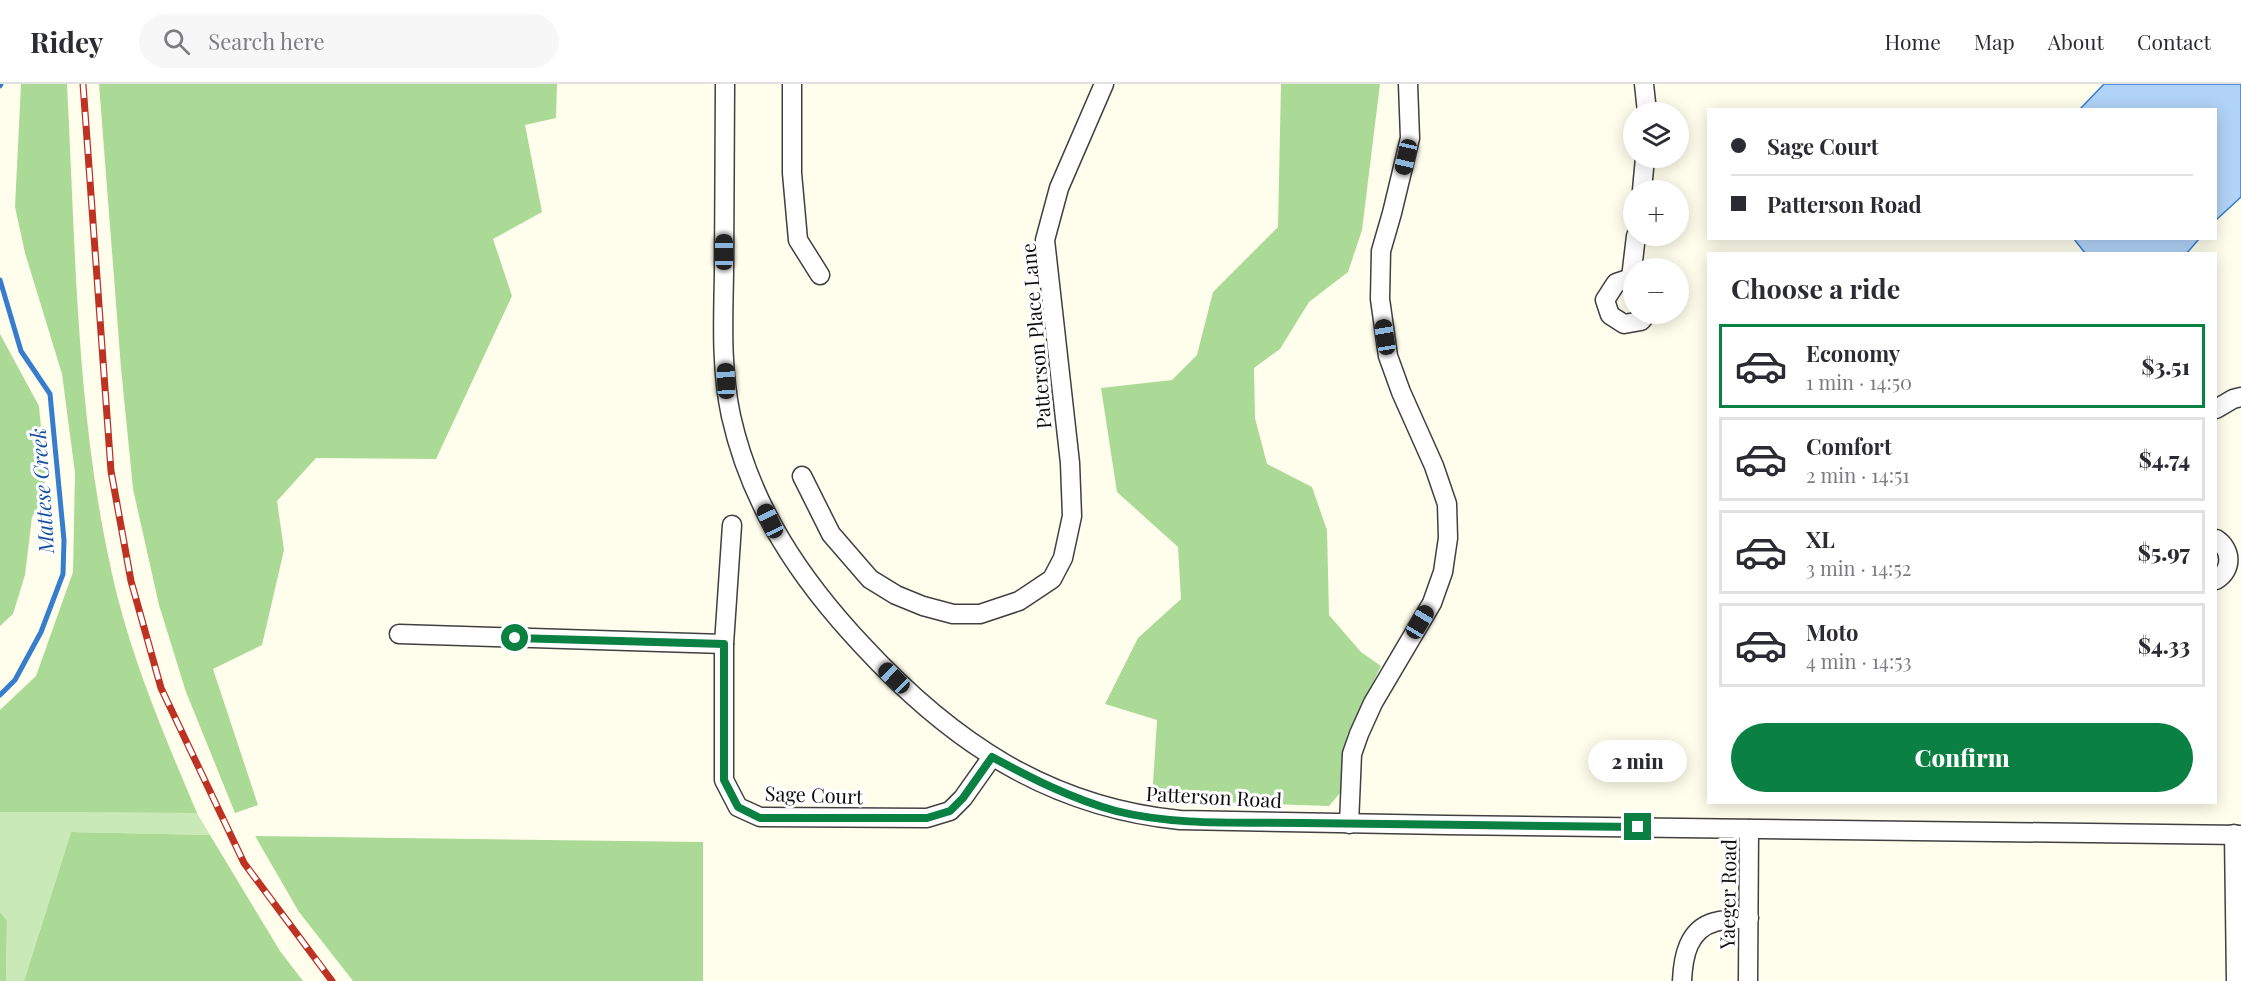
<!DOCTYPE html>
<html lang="en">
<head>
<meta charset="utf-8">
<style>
  body { margin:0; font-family:"Playfair Display",serif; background:#f7f7f7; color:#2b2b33; height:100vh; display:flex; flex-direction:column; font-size:22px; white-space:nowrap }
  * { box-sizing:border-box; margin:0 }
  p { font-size:20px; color:#7c7c81 }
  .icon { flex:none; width:33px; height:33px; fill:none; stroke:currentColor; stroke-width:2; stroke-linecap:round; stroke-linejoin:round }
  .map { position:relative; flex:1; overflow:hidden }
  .panel { position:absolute; left:1707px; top:168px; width:510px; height:552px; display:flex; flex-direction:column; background:#fff; border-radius:0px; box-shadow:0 3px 15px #0003 }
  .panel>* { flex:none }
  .banner { position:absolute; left:1707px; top:24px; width:510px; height:132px; border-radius:0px; box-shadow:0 3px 15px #0003; display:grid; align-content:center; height:132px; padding:0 24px; background:#fff }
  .fabs { position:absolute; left:1623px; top:18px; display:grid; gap:12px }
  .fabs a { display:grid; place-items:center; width:66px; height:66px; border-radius:50%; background:#fff; box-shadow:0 3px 15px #0003; font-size:30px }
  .end { position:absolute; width:27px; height:27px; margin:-14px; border:8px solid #0b8043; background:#fff; box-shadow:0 0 0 3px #fff }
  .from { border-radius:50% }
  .bubble { position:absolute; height:42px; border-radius:21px; background:#fff; box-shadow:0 3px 15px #0003; font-size:20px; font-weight:800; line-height:42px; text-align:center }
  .car { position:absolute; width:18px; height:36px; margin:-18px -9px; border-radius:8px; box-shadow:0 0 4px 2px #0007; background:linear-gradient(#222 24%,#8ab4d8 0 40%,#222 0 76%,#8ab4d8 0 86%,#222 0) }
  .banner b { display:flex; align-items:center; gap:21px; height:57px; font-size:22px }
  .banner b+b { border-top:2px solid #e1e1e2 }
  .banner i { width:15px; height:15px; background:#2b2b33 }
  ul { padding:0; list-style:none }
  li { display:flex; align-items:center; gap:18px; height:84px; margin:0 12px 9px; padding:0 12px; border:3px solid #e1e1e2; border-radius:0px }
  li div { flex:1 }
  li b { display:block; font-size:22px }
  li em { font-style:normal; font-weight:800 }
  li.on { border-color:#0b8043 }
  li>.icon { width:54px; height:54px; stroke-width:1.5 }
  h2 { padding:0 24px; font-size:27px; line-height:72px }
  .button { display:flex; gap:12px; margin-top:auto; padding:12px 24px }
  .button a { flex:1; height:69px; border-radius:36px; background:#0b8043; color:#fff; font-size:24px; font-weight:800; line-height:69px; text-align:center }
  header { display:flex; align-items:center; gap:36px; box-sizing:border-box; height:84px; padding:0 30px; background:#fff; border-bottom:2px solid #e1e1e2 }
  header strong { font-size:28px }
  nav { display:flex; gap:33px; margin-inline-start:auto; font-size:21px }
  .search { width:420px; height:54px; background:#f7f7f7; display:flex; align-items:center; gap:15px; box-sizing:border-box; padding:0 21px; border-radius:33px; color:#7c7c81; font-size:22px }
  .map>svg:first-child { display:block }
  .green { fill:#c9e9b6 }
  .forest { fill:#aada95 }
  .water { fill:#b1d3f7; stroke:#377dce; stroke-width:1.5 }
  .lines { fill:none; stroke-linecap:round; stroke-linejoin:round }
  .stream { stroke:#377dce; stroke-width:5 }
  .minor-casing { stroke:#404040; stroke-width:21 }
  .minor { stroke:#fff; stroke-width:18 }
  .rail-casing { stroke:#be3223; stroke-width:7 }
  .rail { stroke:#fff; stroke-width:4.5; stroke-dasharray:14; stroke-linecap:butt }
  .route { stroke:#0b8043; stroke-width:8 }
  .labels { text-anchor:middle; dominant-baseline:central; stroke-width:6; stroke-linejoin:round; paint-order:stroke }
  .street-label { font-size:20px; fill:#0d0d0d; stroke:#fff }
  .water-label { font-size:21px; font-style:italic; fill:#154f9f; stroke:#fff }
</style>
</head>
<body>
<header>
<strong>Ridey</strong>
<div class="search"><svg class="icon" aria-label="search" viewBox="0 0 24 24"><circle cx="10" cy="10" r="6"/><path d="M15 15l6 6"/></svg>Search here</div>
<nav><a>Home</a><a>Map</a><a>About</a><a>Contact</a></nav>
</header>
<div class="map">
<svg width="2241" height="897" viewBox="0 0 2241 897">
  <rect width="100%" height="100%" fill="#fffeec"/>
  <path class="green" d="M0,728L197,729L210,751L71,748L24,897H6L7,838L0,828Z"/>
  <g class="forest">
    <path d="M21,0H67C76,171 76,344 117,511C136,586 167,658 197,729L0,728V626L36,592L73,488L75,389L62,290L25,169L15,123Z"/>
    <path d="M99,0H557L556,34L525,41L542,128L493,155L512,212L436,375L316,374L277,417L284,466L262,561L213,585L258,721L235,729L186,608L159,521L133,405L121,284Z"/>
    <path d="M1281,0H1380L1362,146L1348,188L1309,218L1280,265L1254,284L1255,334L1267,380L1312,403L1327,446L1329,531L1361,568L1381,582L1347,651L1340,709L1329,722L1152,716L1157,636L1105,620L1138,554L1181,515L1178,463L1117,408L1101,304L1172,296L1197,271L1213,208L1278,143Z"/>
    <path d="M0,250L39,322L45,386L44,413L32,433L25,491L13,530L0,542Z"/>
    <path d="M71,748L210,751L280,867L303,897H24Z"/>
    <path d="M255,752L703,758V897H353L299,828Z"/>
    <path d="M0,828L7,837L6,897H0Z"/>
  </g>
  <g class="water">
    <path d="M2104,0H2241V113L2216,136V26L2080,25Z"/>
    <path d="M2074,155H2199L2186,170L2085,169Z"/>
  </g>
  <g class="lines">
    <g class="stream">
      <path d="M0,2L1,0"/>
      <path d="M0,196L21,267L50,310L64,456L63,490L41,548L15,596L0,611"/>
    </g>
    <defs>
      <g id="minor">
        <path d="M725,0C725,63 724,127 724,190C723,237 721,286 731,332C751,422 800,495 863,562C951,657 1048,723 1180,736L1446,741L2241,751"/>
        <path d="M792,0V89L798,156L820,191"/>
        <path d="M1644,0L1647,28"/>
        <path d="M1642,106L1645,74"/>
        <path d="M1631,194L1616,199L1605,216L1610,231L1624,240L1641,237L1647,230"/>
        <path d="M1631,194L1636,152"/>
        <path d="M2216,325L2233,315L2241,313"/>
        <path d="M802,392L831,450L870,495L896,511L923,522L953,530H980L1019,517L1052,495L1063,474L1072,432L1070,379L1045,156L1059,104L1104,0"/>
        <path d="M732,441L724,560V696L738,723L760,733L927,734L950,727L963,714L992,673"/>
        <path d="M2216,455C2232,465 2233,486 2216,496"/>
        <path d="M399,550L724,560"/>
        <path d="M1349,740L1352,670L1359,650L1373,619L1432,519L1443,488L1448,454L1447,420L1434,382L1401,308L1388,272L1380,215L1381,167L1392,129L1410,54L1408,0"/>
        <path d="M2234,750L2236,897"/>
        <path d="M1682,897C1683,873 1688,845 1715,838C1725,835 1738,835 1749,834"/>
        <path d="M1748,897L1749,745"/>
      </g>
    </defs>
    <use href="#minor" class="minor-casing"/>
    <use href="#minor" class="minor"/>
    <defs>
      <path id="rail" d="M83,0L111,387L131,497L161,604L244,779L332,897"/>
    </defs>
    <use href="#rail" class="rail-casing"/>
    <use href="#rail" class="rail"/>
  </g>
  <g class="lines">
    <path class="route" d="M515,554L724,560V696L738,723L760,734H927L950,727L963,714L992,673C1031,694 1072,715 1116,727C1176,742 1241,738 1302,739C1414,741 1526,741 1638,743"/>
  </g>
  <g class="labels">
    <g class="street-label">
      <text transform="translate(1035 252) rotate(-95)">Patterson Place Lane</text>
      <text transform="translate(814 710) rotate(2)">Sage Court</text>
      <text transform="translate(1214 712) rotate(3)">Patterson Road</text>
      <text transform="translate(1727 810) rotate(-89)">Yaeger Road</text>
    </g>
    <g class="water-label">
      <text transform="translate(41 407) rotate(-94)">Mattese Creek</text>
    </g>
  </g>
</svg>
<div class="fabs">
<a><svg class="icon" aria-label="layers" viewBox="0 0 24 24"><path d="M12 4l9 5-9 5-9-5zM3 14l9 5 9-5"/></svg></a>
<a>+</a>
<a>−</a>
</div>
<i class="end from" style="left:515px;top:554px"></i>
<i class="end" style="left:1638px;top:743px"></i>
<div class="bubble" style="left:1588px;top:656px;width:99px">2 min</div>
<i class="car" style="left:1406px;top:73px;rotate:193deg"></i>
<i class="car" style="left:724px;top:168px;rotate:0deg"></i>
<i class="car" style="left:1385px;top:253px;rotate:351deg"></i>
<i class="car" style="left:726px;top:297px;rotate:358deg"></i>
<i class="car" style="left:770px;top:437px;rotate:335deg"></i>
<i class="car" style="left:1420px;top:538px;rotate:31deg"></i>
<i class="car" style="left:894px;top:594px;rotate:314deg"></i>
<div class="banner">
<b><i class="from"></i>Sage Court</b>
<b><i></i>Patterson Road</b>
</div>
<section class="panel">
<h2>Choose a ride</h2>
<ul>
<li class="on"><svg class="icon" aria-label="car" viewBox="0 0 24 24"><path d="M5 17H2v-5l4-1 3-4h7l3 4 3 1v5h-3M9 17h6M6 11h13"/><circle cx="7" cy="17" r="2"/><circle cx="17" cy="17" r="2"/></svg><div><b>Economy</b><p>1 min · 14:50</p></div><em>$3.51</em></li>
<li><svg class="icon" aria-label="car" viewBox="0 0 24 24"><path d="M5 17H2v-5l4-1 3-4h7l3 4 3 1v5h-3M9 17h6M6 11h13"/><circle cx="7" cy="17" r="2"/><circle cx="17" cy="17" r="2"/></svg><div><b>Comfort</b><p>2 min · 14:51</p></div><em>$4.74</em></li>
<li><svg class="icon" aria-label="car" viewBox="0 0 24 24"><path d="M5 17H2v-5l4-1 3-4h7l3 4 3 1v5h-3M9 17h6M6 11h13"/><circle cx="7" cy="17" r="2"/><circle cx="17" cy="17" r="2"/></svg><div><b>XL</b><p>3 min · 14:52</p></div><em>$5.97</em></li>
<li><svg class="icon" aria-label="car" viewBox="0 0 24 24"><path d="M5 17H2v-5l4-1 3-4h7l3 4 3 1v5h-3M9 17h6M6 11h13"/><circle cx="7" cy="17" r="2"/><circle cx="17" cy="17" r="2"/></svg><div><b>Moto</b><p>4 min · 14:53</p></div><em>$4.33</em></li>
</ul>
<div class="button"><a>Confirm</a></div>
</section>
</div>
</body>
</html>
